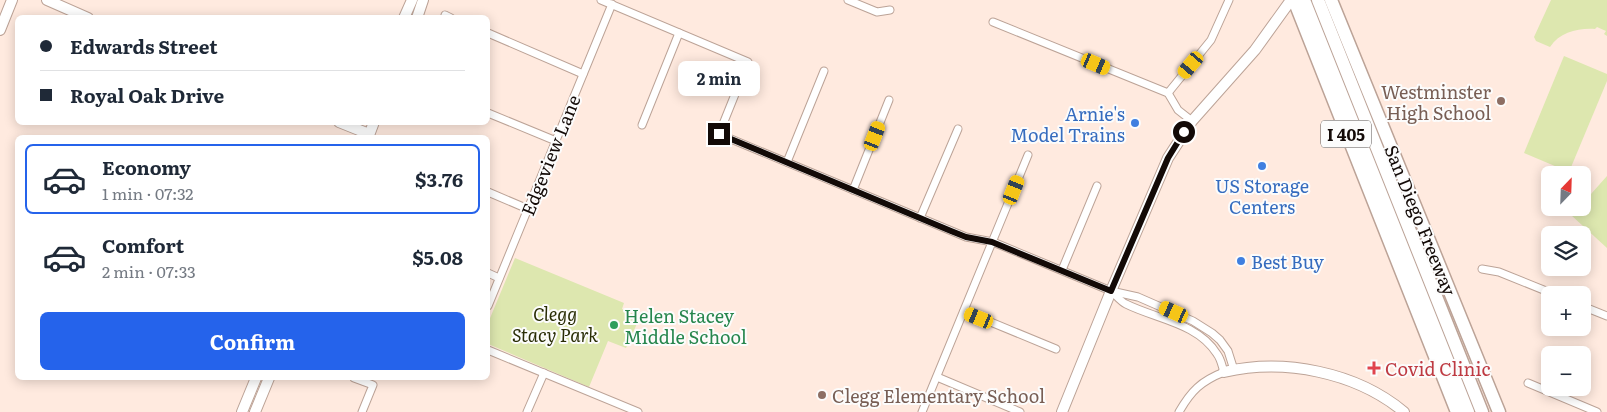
<!DOCTYPE html>
<html lang="en">
<head>
<meta charset="utf-8">
<style>
  body { margin:0; font-family:Literata,serif; background:#f2f2f3; color:#1f2937; height:100vh; display:flex; flex-direction:column; font-size:19px; white-space:nowrap }
  * { box-sizing:border-box; margin:0 }
  p { font-size:16px; color:#747a83 }
  .icon { flex:none; width:28px; height:28px; fill:none; stroke:currentColor; stroke-width:2; stroke-linecap:round; stroke-linejoin:round }
  .map { position:relative; flex:1; overflow:hidden }
  .details { position:absolute; left:15px; top:135px; width:475px; height:245px; display:flex; flex-direction:column; background:#fff; border-radius:8px; box-shadow:0 2px 12px #0003 }
  .details>* { flex:none }
  .guide { position:absolute; left:15px; top:15px; width:475px; height:110px; border-radius:8px; box-shadow:0 2px 12px #0003; display:grid; align-content:center; height:110px; padding:0 25px; background:#fff }
  .needle { width:32px; rotate:23deg }
  .fabs { position:absolute; left:1541px; top:166px; display:grid; gap:10px }
  .fabs a { display:grid; place-items:center; width:50px; height:50px; border-radius:8px; background:#fff; box-shadow:0 2px 12px #0003; font-size:25px }
  .end { position:absolute; width:22px; height:22px; margin:-11px; border:6px solid #130a07; background:#fff; box-shadow:0 0 0 2px #fff }
  .from { border-radius:50% }
  .bubble { position:absolute; height:35px; border-radius:8px; background:#fff; box-shadow:0 2px 12px #0003; font-size:16px; font-weight:700; line-height:35px; text-align:center }
  .car { position:absolute; width:15px; height:30px; margin:-15px -8px; border-radius:6px; box-shadow:0 0 4px 1px #0007; background:linear-gradient(#f5c518 24%,#345 0 40%,#f5c518 0 76%,#345 0 86%,#f5c518 0) }
  .guide b { display:flex; align-items:center; gap:18px; height:48px; font-size:19px }
  .guide b+b { border-top:1px solid #e0e1e3 }
  .guide i { width:12px; height:12px; background:#1f2937 }
  ul { padding:9px 0 0; list-style:none }
  li { display:flex; align-items:center; gap:15px; height:70px; margin:0 10px 8px; padding:0 15px; border:2px solid transparent; border-radius:8px }
  li div { flex:1 }
  li b { display:block; font-size:19px }
  li em { font-style:normal; font-weight:700 }
  li.current { border-color:#2563eb }
  li>.icon { width:45px; height:45px; stroke-width:1.5 }
  .primary-button { display:flex; gap:10px; margin-top:auto; padding:10px 25px }
  .primary-button a { flex:1; height:58px; border-radius:8px; background:#2563eb; color:#fff; font-size:20px; font-weight:700; line-height:58px; text-align:center }
  .map>svg:first-child { display:block }
  .green { fill:#dde7af }
  .lines { fill:none; stroke-linecap:round; stroke-linejoin:round }
  .street-casing { stroke:#bca397; stroke-width:9 }
  .secondary-casing { stroke:#bca397; stroke-width:12 }
  .highway-casing { stroke:#bca397; stroke-width:15 }
  .street { stroke:#fff; stroke-width:7 }
  .secondary { stroke:#fff; stroke-width:10 }
  .highway { stroke:#fff; stroke-width:12 }
  .route { stroke:#130a07; stroke-width:6 }
  .education-dot { fill:#8d6e63; stroke:#fcfcfc; stroke-width:2 }
  .shop-dot { fill:#3f7fe0; stroke:#fcfcfc; stroke-width:2 }
  .leisure-dot { fill:#2e9e5b; stroke:#fcfcfc; stroke-width:2 }
  .health-dot { fill:#e0444e; stroke:#fcfcfc; stroke-width:2 }
  .labels { text-anchor:middle; dominant-baseline:central; stroke-width:4; stroke-linejoin:round; paint-order:stroke }
  .shield { fill:#fcfcfc; stroke:#595350; stroke-width:1 }
  .shield-label { font-size:16px; font-weight:bold; fill:#130a07 }
  .education-label { font-size:18px; fill:#785e54; stroke:#fcfcfc; text-anchor:end }
  .shop-label { font-size:18px; fill:#366cbe; stroke:#fcfcfc; text-anchor:end }
  .street-label { font-size:18px; fill:#130a07; stroke:#fcfcfc }
  .park-label { font-size:18px; font-style:italic; fill:#292d05; stroke:#fcfcfc }
  .leisure-label { font-size:18px; fill:#27864d; stroke:#fcfcfc; text-anchor:start }
  .health-label { font-size:18px; fill:#be3a42; stroke:#fcfcfc; text-anchor:start }
</style>
</head>
<body>
<div class="map">
<svg width="1607" height="412" viewBox="0 0 1607 412">
  <rect width="100%" height="100%" fill="#ffeadf"/>
  <g class="green">
    <path d="M1551,0H1607V36L1604,34L1606,31L1597,27L1595,29C1578,28 1560,32 1550,47L1536,41L1534,37Z"/>
    <path d="M1564,56L1607,74V81L1569,172L1524,153Z"/>
    <path d="M1607,176V248L1571,215L1578,208H1582L1583,203Z"/>
    <path d="M515,258L624,303L622,309L640,317L626,348L608,341L589,387L488,344V323Z"/>
  </g>
  <g class="lines">
    <defs>
      <g id="street">
        <path d="M601,0L748,62L719,134L966,237L993,242L1111,291L1138,297L1193,321L1212,333L1220,340L1228,351L1234,370"/>
        <path d="M848,0L877,12L890,10"/>
        <path d="M445,15L451,18"/>
        <path d="M993,22L1168,93L1178,110L1192,121"/>
        <path d="M488,33L583,74"/>
        <path d="M1168,93L1211,40L1229,0"/>
        <path d="M488,113L556,141"/>
        <path d="M642,125L679,33"/>
        <path d="M787,162L824,71"/>
        <path d="M853,190L889,100"/>
        <path d="M488,192L528,209"/>
        <path d="M920,218L958,129"/>
        <path d="M1482,269L1499,272L1556,295"/>
        <path d="M1062,270L1097,186"/>
        <path d="M488,273L499,278"/>
        <path d="M1111,291C1116,295 1120,301 1126,304C1156,319 1198,323 1217,354C1221,359 1222,366 1224,372C1201,381 1191,391 1179,412"/>
        <path d="M488,306L612,4"/>
        <path d="M1582,306L1607,316"/>
        <path d="M964,311L1056,349"/>
        <path d="M488,350L638,412"/>
        <path d="M937,377L1020,412"/>
        <path d="M354,378L373,385L362,412"/>
        <path d="M1528,383L1597,412"/>
        <path d="M527,412L544,373"/>
        <path d="M922,412L1028,155"/>
      </g>
      <g id="secondary">
        <path d="M47,0L88,18"/>
        <path d="M404,18L412,0"/>
        <path d="M417,18L423,0"/>
        <path d="M0,30L12,0"/>
        <path d="M339,122L369,134"/>
        <path d="M368,138L374,122"/>
        <path d="M1224,372C1284,358 1356,372 1404,412"/>
        <path d="M242,412L256,378"/>
        <path d="M255,412L269,378"/>
        <path d="M1062,412L1111,291L1168,158L1192,121L1255,50L1291,0"/>
      </g>
      <g id="highway">
        <path d="M1294,0L1457,412"/>
        <path d="M1304,0L1468,412"/>
        <path d="M1318,0L1482,412"/>
        <path d="M1331,0L1499,412"/>
      </g>
    </defs>
    <use href="#street" class="street-casing"/>
    <use href="#secondary" class="secondary-casing"/>
    <use href="#highway" class="highway-casing"/>
    <use href="#street" class="street"/>
    <use href="#secondary" class="secondary"/>
    <use href="#highway" class="highway"/>
  </g>
  <g class="lines">
    <path class="route" d="M719,134L951,231L966,237L992,242L1111,291L1168,158L1184,132"/>
  </g>
  <g class="education-dot">
    <circle cx="1501" cy="101" r="5"/>
    <circle cx="822" cy="395" r="5"/>
  </g>
  <g class="shop-dot">
    <circle cx="1135" cy="123" r="5"/>
    <circle cx="1262" cy="166" r="5"/>
    <circle cx="1241" cy="261" r="5"/>
  </g>
  <circle class="leisure-dot" cx="614" cy="325" r="5"/>
  <path class="health-dot" d="M1371.5 360.5h5v5h5v5h-5v5h-5v-5h-5v-5h5z"/>
  <g class="labels">
    <rect class="shield" x="1321" y="120.5" width="50" height="27" rx="4"/>
    <g class="shield-label">
      <text x="1346" y="134">I 405</text>
    </g>
    <g class="education-label">
      <text x="1491" y="91">Westminster<tspan x="1491" dy="21">High School</tspan></text>
      <text x="832" y="395" text-anchor="start">Clegg Elementary School</text>
    </g>
    <g class="shop-label">
      <text x="1125" y="113">Arnie's<tspan x="1125" dy="21">Model Trains</tspan></text>
      <text x="1262" y="185" text-anchor="middle">US Storage<tspan x="1262" dy="21">Centers</tspan></text>
      <text x="1251" y="261" text-anchor="start">Best Buy</text>
    </g>
    <g class="street-label">
      <text transform="translate(550 155) rotate(-68)">Edgeview Lane</text>
      <text transform="translate(1421 220) rotate(68)">San Diego Freeway</text>
    </g>
    <g class="park-label">
      <text x="555" y="313">Clegg<tspan x="555" dy="21">Stacy Park</tspan></text>
    </g>
    <g class="leisure-label">
      <text x="624" y="315">Helen Stacey<tspan x="624" dy="21">Middle School</tspan></text>
    </g>
    <g class="health-label">
      <text x="1385" y="368">Covid Clinic</text>
    </g>
  </g>
</svg>
<div class="fabs">
<a><svg class="needle" viewBox="-14 -14 28 28"><path d="M0-13l5 13h-10z" fill="#e53935"/><path d="M0 13l5-13h-10z" fill="#747a83"/></svg></a>
<a><svg class="icon" aria-label="layers" viewBox="0 0 24 24"><path d="M12 4l9 5-9 5-9-5zM3 14l9 5 9-5"/></svg></a>
<a>+</a>
<a>−</a>
</div>
<i class="end from" style="left:1184px;top:132px"></i>
<i class="end" style="left:719px;top:134px"></i>
<div class="bubble" style="left:678px;top:61px;width:82px">2 min</div>
<i class="car" style="left:1096px;top:64px;rotate:113deg"></i>
<i class="car" style="left:1191px;top:65px;rotate:220deg"></i>
<i class="car" style="left:875px;top:136px;rotate:21deg"></i>
<i class="car" style="left:1014px;top:190px;rotate:22deg"></i>
<i class="car" style="left:1174px;top:312px;rotate:294deg"></i>
<i class="car" style="left:979px;top:318px;rotate:292deg"></i>
<div class="guide">
<b><i class="from"></i>Edwards Street</b>
<b><i></i>Royal Oak Drive</b>
</div>
<section class="details">
<ul>
<li class="current"><svg class="icon" aria-label="car" viewBox="0 0 24 24"><path d="M5 17H2v-5l4-1 3-4h7l3 4 3 1v5h-3M9 17h6M6 11h13"/><circle cx="7" cy="17" r="2"/><circle cx="17" cy="17" r="2"/></svg><div><b>Economy</b><p>1 min · 07:32</p></div><em>$3.76</em></li>
<li><svg class="icon" aria-label="car" viewBox="0 0 24 24"><path d="M5 17H2v-5l4-1 3-4h7l3 4 3 1v5h-3M9 17h6M6 11h13"/><circle cx="7" cy="17" r="2"/><circle cx="17" cy="17" r="2"/></svg><div><b>Comfort</b><p>2 min · 07:33</p></div><em>$5.08</em></li>
</ul>
<div class="primary-button"><a>Confirm</a></div>
</section>
</div>
</body>
</html>
